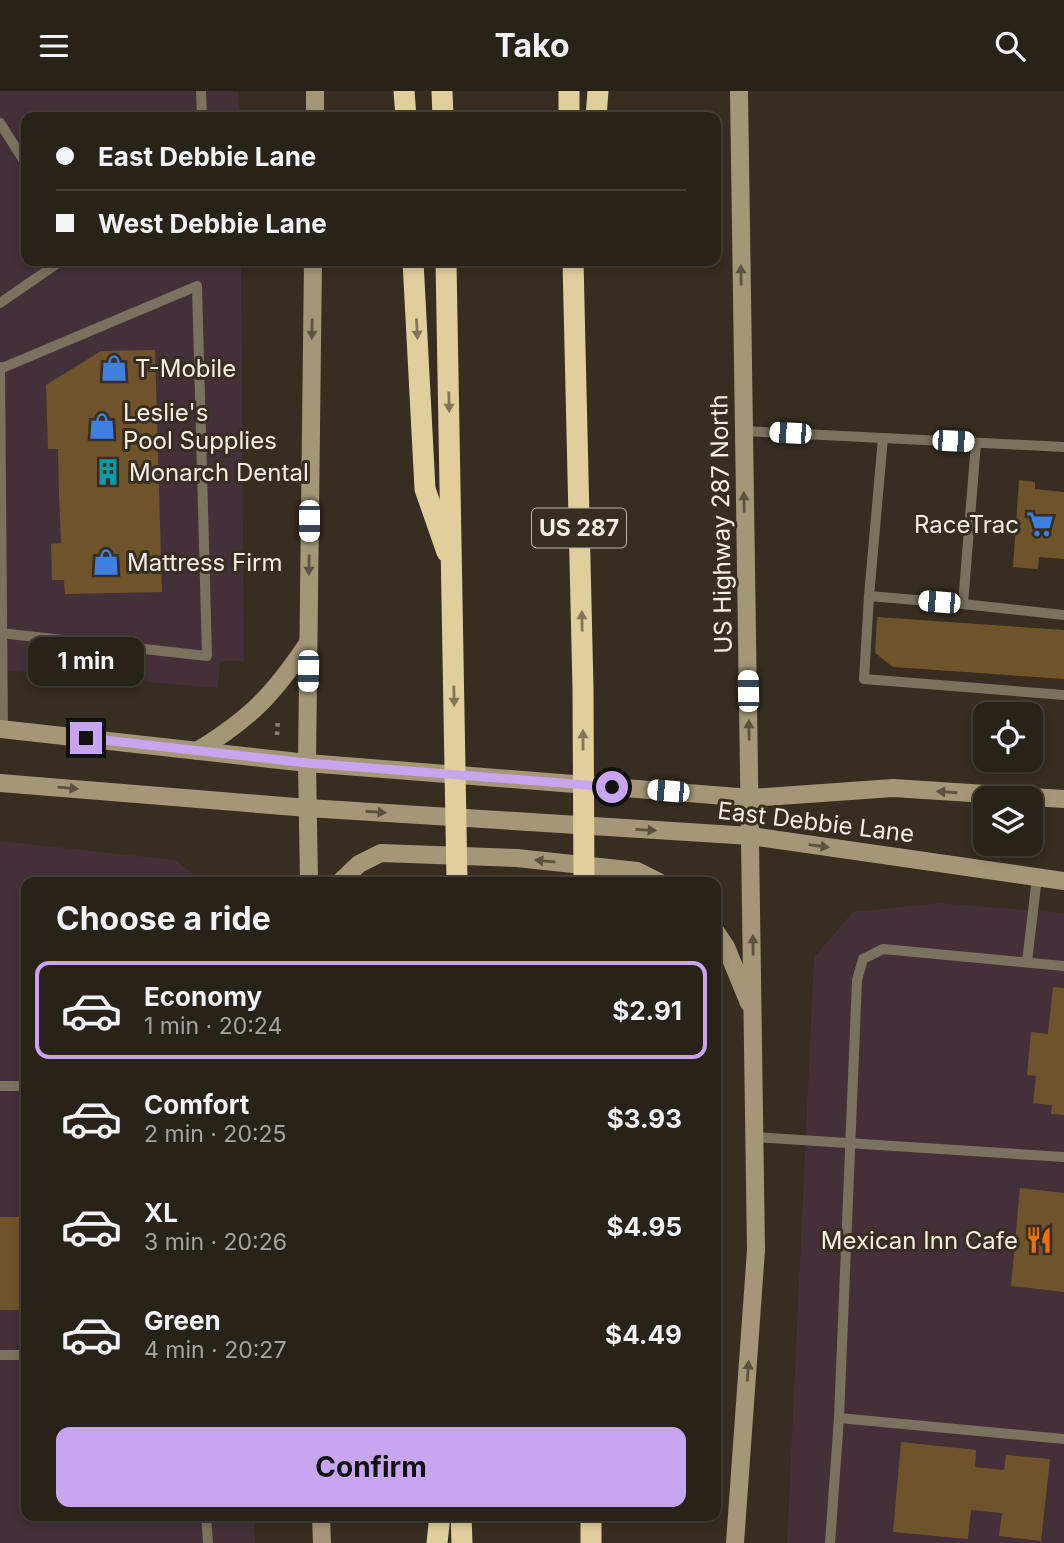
<!DOCTYPE html>
<html lang="en">
<head>
<meta charset="utf-8">
<style>
  body { margin:0; font-family:Inter,sans-serif; background:#312a21; color:#f1f3f6; height:100vh; display:flex; flex-direction:column; font-size:26px; white-space:nowrap }
  * { box-sizing:border-box; margin:0 }
  p { font-size:23px; color:#a5a4a2 }
  .icon { flex:none; width:38px; height:38px; fill:none; stroke:currentColor; stroke-width:2; stroke-linecap:round; stroke-linejoin:round }
  .map { position:relative; flex:1; overflow:hidden }
  .side { position:absolute; left:21px; top:786px; width:700px; height:644px; display:flex; flex-direction:column; background:#292218; border-radius:14px; box-shadow:0 4px 10px #0003,0 0 0 2px #453f37 }
  .side>* { flex:none }
  .top-card { position:absolute; left:21px; top:21px; width:700px; height:154px; border-radius:14px; box-shadow:0 4px 10px #0003,0 0 0 2px #453f37; display:grid; align-content:center; height:154px; padding:0 35px; background:#292218 }
  .buttons { position:absolute; left:973px; top:611px; display:grid; gap:14px }
  .buttons a { display:grid; place-items:center; width:70px; height:70px; border-radius:14px; background:#292218; box-shadow:0 4px 10px #0003,0 0 0 2px #453f37; font-size:35px }
  .end { position:absolute; width:32px; height:32px; margin:-16px; border:9px solid #c8a6ef; background:#111; box-shadow:0 0 0 4px #111 }
  .from { border-radius:50% }
  .bubble { position:absolute; height:49px; border-radius:14px; background:#292218; box-shadow:0 4px 10px #0003,0 0 0 2px #453f37; font-size:23px; font-weight:700; line-height:49px; text-align:center }
  .car { position:absolute; width:21px; height:42px; margin:-21px -10px; border-radius:9px; box-shadow:0 0 5px 2px #0007; background:linear-gradient(#fff 24%,#345 0 40%,#fff 0 76%,#345 0 86%,#fff 0) }
  .top-card b { display:flex; align-items:center; gap:24px; height:66px; font-size:26px }
  .top-card b+b { border-top:2px solid #453f37 }
  .top-card i { width:18px; height:18px; background:#f1f3f6 }
  ul { padding:0; list-style:none }
  li { display:flex; align-items:center; gap:21px; height:98px; margin:0 14px 10px; padding:0 21px; border:4px solid transparent; border-radius:14px }
  li div { flex:1 }
  li b { display:block; font-size:26px }
  li em { font-style:normal; font-weight:700 }
  li.selected { border-color:#c8a6ef }
  li>.icon { width:63px; height:63px; stroke-width:1.5 }
  h2 { padding:0 35px; font-size:32px; line-height:84px }
  .cta { display:flex; gap:14px; margin-top:auto; padding:14px 35px }
  .cta a { flex:1; height:80px; border-radius:14px; background:#c8a6ef; color:#111; font-size:28px; font-weight:700; line-height:80px; text-align:center }
  header { display:flex; justify-content:space-between; align-items:center; height:91px; padding:0 35px; background:#292218; font-size:32px; font-weight:700 }
  .map>svg:first-child { display:block }
  .commercial { fill:#433039 }
  .building { fill:#6f542b }
  .lines { fill:none; stroke-linecap:round; stroke-linejoin:round }
  .path { stroke:#8a8176; stroke-width:4.5; stroke-dasharray:3.5 5; stroke-linecap:butt }
  .service { stroke:#7a725e; stroke-width:10 }
  .secondary { stroke:#a49778; stroke-width:18 }
  .motorway { stroke:#e1ce9d; stroke-width:21 }
  .oneway { fill:#5d523f }
  .oneway2 { fill:#847558 }
  .route { stroke:#c8a6ef; stroke-width:9 }
  .labels { text-anchor:middle; dominant-baseline:central; stroke-width:6; stroke-linejoin:round; paint-order:stroke }
  .shield { fill:#372d20; stroke:#bcb4ab; stroke-width:2 }
  .shield-label { font-size:23px; font-weight:bold; fill:#f5eee6 }
  .poi-label { font-size:24px; fill:#f5eee6; stroke:#372d20; text-anchor:start }
  .street-label { font-size:24px; fill:#f5eee6; stroke:#372d20 }
</style>
</head>
<body>
<header><svg class="icon" aria-label="menu" viewBox="0 0 24 24"><path d="M4 6h16M4 12h16M4 18h16"/></svg>Tako<svg class="icon" aria-label="search" viewBox="0 0 24 24"><circle cx="10" cy="10" r="6"/><path d="M15 15l6 6"/></svg></header>
<div class="map">
<svg width="1064" height="1452" viewBox="0 0 1064 1452">
  <rect width="100%" height="100%" fill="#372d20"/>
  <g class="commercial">
    <path d="M0,0H238L240,26H26V170H241L244,570H220L218,597L0,579Z"/>
    <path d="M0,750L175,769L204,791H26V1424L254,1425L255,1452H0Z"/>
    <path d="M938,812L1064,822V1452H787L814,866L853,821Z"/>
  </g>
  <g class="building">
    <path d="M155,259L162,501L65,503L64,489H52L51,453L61,452L59,404L58,358H48L46,294L101,260Z"/>
    <path d="M1019,389L1035,391V398L1064,401V468L1039,466L1038,478L1013,476Z"/>
    <path d="M877,526L1064,539V588L893,576L875,562Z"/>
    <path d="M24,846H26V890H23Z"/>
    <path d="M1053,896L1064,897V1024L1051,1023L1052,1014L1033,1012L1036,985L1027,984L1031,941L1048,943Z"/>
    <path d="M1020,1097L1064,1102V1201L1011,1195Z"/>
    <rect x="0" y="1126" width="26" height="93"/>
    <path d="M901,1351L976,1359L975,1376L1004,1379L1006,1364L1050,1368L1041,1450L999,1445L1002,1422L971,1419L968,1448L893,1441Z"/>
  </g>
  <g class="lines">
    <path class="path" d="M277,644L278,628"/>
    <g class="service">
      <path d="M201,0L202,26"/>
      <path d="M0,32L26,73"/>
      <path d="M0,212L61,170"/>
      <path d="M0,276L3,638"/>
      <path d="M743,340L1064,356"/>
      <path d="M883,347L869,505L963,513L976,352"/>
      <path d="M869,505L864,588L1064,604"/>
      <path d="M963,513L1064,524"/>
      <path d="M0,542L207,565L197,195L0,278"/>
      <path d="M1027,871L1037,786"/>
      <path d="M0,995H26"/>
      <path d="M755,1046L1064,1066"/>
      <path d="M0,1264H26"/>
      <path d="M839,1327L1064,1348"/>
      <path d="M206,1424L208,1452"/>
      <path d="M830,1452L839,1327L857,889L863,868L883,858L1064,875"/>
    </g>
    <g class="secondary">
      <path d="M315,26V0"/>
      <path d="M0,638L307,672L751,707L893,697L1064,708"/>
      <path d="M197,660C251,627 273,604 308,552"/>
      <path d="M0,692L308,717L751,745L1064,790"/>
      <path d="M309,791L307,672L313,170"/>
      <path d="M340,791L359,773L381,762L517,767L637,780L659,791"/>
      <path d="M716,841L726,856L749,912"/>
      <path d="M321,1424L322,1452"/>
      <path d="M735,1452L756,1159L739,0"/>
    </g>
    <g class="motorway">
      <path d="M404,0L406,26"/>
      <path d="M442,0L443,26"/>
      <path d="M569,0V26"/>
      <path d="M596,26L598,0"/>
      <path d="M413,170L425,398L447,461"/>
      <path d="M446,170L457,791"/>
      <path d="M573,170L583,598L584,791"/>
      <path d="M461,1424L462,1452"/>
      <path d="M591,1424V1452"/>
      <path d="M437,1452L440,1424"/>
    </g>
  </g>
  <defs><path id="oneway-solid" d="M-6-.8H1V-3.2L6.5 0L1 3.2V.8H-6Z" transform="scale(1.75)"/></defs>
  <g class="oneway">
    <use href="#oneway-solid" transform="translate(741 184) rotate(-91)"/>
    <use href="#oneway-solid" transform="translate(312 238) rotate(91)"/>
    <use href="#oneway-solid" transform="translate(744 411) rotate(-91)"/>
    <use href="#oneway-solid" transform="translate(309 474) rotate(91)"/>
    <use href="#oneway-solid" transform="translate(749 639) rotate(-91)"/>
    <use href="#oneway-solid" transform="translate(68 697) rotate(5)"/>
    <use href="#oneway-solid" transform="translate(947 701) rotate(-176)"/>
    <use href="#oneway-solid" transform="translate(376 721) rotate(4)"/>
    <use href="#oneway-solid" transform="translate(646 739) rotate(3)"/>
    <use href="#oneway-solid" transform="translate(819 755) rotate(8)"/>
    <use href="#oneway-solid" transform="translate(545 770) rotate(-174)"/>
    <use href="#oneway-solid" transform="translate(753 854) rotate(-91)"/>
    <use href="#oneway-solid" transform="translate(748 1280) rotate(-86)"/>
  </g>
  <g class="oneway2">
    <use href="#oneway-solid" transform="translate(417 238) rotate(87)"/>
    <use href="#oneway-solid" transform="translate(449 311) rotate(89)"/>
    <use href="#oneway-solid" transform="translate(582 530) rotate(-91)"/>
    <use href="#oneway-solid" transform="translate(454 605) rotate(89)"/>
    <use href="#oneway-solid" transform="translate(583 649) rotate(-90)"/>
  </g>
  <g class="lines">
    <path class="route" d="M86,647L307,672L612,696"/>
  </g>
  <defs>
    <symbol id="shop-bare" viewBox="-9 -9 18 18"><path d="M-5-2.5h2.3a2.7 3.5 0 0 1 5.4 0H5L5.5 6h-11ZM-1.5-2.5h3a1.5 2.3 0 0 0-3 0Z" fill="#3f7fe0" stroke="#372d20" stroke-width="2.5" paint-order="stroke"/></symbol>
    <symbol id="building-bare" viewBox="-9 -9 18 18"><path d="M-4-6H4V6H1V3H-1V6H-4ZM-2.5-4.3h1.7v1.8h-1.7ZM.8-4.3h1.7v1.8H.8ZM-2.5-1h1.7V.8h-1.7ZM.8-1h1.7V.8H.8Z" fill="#0f9aa8" stroke="#372d20" stroke-width="2.5" paint-order="stroke"/></symbol>
    <symbol id="supermarket-bare" viewBox="-9 -9 18 18"><path d="M-6-5.5h2.5l.6 2H6L4.5 2H-2.5L-4.4-4H-6ZM-1.5 3.2a1.3 1.3 0 1 0 .1 0ZM3 3.2a1.3 1.3 0 1 0 .1 0Z" fill="#3f7fe0" stroke="#372d20" stroke-width="2.5" paint-order="stroke"/></symbol>
    <symbol id="restaurant-bare" viewBox="-9 -9 18 18"><path d="M-5-6h1v4h1v-4h1v4h1v-4h1v5L-1.5 .5V6h-2V.5L-5-1ZM5-6V6H3V1.5H1.5Q1.5-4 5-6Z" fill="#e8710a" stroke="#372d20" stroke-width="2.5" paint-order="stroke"/></symbol>
  </defs>
  <g fill-rule="evenodd">
    <use href="#shop-bare" x="95" y="258" width="38" height="38"/>
    <use href="#shop-bare" x="83" y="316" width="38" height="38"/>
    <use href="#building-bare" x="89" y="362" width="38" height="38"/>
    <use href="#supermarket-bare" x="1021" y="414" width="38" height="38"/>
    <use href="#shop-bare" x="87" y="452" width="38" height="38"/>
    <use href="#restaurant-bare" x="1020" y="1130" width="38" height="38"/>
  </g>
  <g class="labels">
    <rect class="shield" x="532" y="417.5" width="94" height="39" rx="5"/>
    <g class="shield-label">
      <text x="579" y="437">US 287</text>
    </g>
    <g class="poi-label">
      <text x="135" y="277">T-Mobile</text>
      <text x="123" y="321">Leslie's<tspan x="123" dy="28">Pool Supplies</tspan></text>
      <text x="129" y="381">Monarch Dental</text>
      <text x="1019" y="433" text-anchor="end">RaceTrac</text>
      <text x="127" y="471">Mattress Firm</text>
      <text x="1018" y="1149" text-anchor="end">Mexican Inn Cafe</text>
    </g>
    <g class="street-label">
      <text transform="translate(721 433) rotate(-91)">US Highway 287 North</text>
      <text transform="translate(816 731) rotate(7)">East Debbie Lane</text>
    </g>
  </g>
</svg>
<div class="buttons">
<a><svg class="icon" aria-label="locate" viewBox="0 0 24 24"><circle cx="12" cy="12" r="6"/><path d="M12 2v4M12 18v4M2 12h4M18 12h4"/></svg></a>
<a><svg class="icon" aria-label="layers" viewBox="0 0 24 24"><path d="M12 4l9 5-9 5-9-5zM3 14l9 5 9-5"/></svg></a>
</div>
<i class="end from" style="left:612px;top:696px"></i>
<i class="end" style="left:86px;top:647px"></i>
<div class="bubble" style="left:28px;top:546px;width:116px">1 min</div>
<i class="car" style="left:790px;top:342px;rotate:273deg"></i>
<i class="car" style="left:953px;top:350px;rotate:93deg"></i>
<i class="car" style="left:309px;top:430px;rotate:180deg"></i>
<i class="car" style="left:939px;top:511px;rotate:275deg"></i>
<i class="car" style="left:308px;top:580px;rotate:181deg"></i>
<i class="car" style="left:748px;top:600px;rotate:359deg"></i>
<i class="car" style="left:668px;top:700px;rotate:275deg"></i>
<div class="top-card">
<b><i class="from"></i>East Debbie Lane</b>
<b><i></i>West Debbie Lane</b>
</div>
<section class="side">
<h2>Choose a ride</h2>
<ul>
<li class="selected"><svg class="icon" aria-label="car" viewBox="0 0 24 24"><path d="M5 17H2v-5l4-1 3-4h7l3 4 3 1v5h-3M9 17h6M6 11h13"/><circle cx="7" cy="17" r="2"/><circle cx="17" cy="17" r="2"/></svg><div><b>Economy</b><p>1 min · 20:24</p></div><em>$2.91</em></li>
<li><svg class="icon" aria-label="car" viewBox="0 0 24 24"><path d="M5 17H2v-5l4-1 3-4h7l3 4 3 1v5h-3M9 17h6M6 11h13"/><circle cx="7" cy="17" r="2"/><circle cx="17" cy="17" r="2"/></svg><div><b>Comfort</b><p>2 min · 20:25</p></div><em>$3.93</em></li>
<li><svg class="icon" aria-label="car" viewBox="0 0 24 24"><path d="M5 17H2v-5l4-1 3-4h7l3 4 3 1v5h-3M9 17h6M6 11h13"/><circle cx="7" cy="17" r="2"/><circle cx="17" cy="17" r="2"/></svg><div><b>XL</b><p>3 min · 20:26</p></div><em>$4.95</em></li>
<li><svg class="icon" aria-label="car" viewBox="0 0 24 24"><path d="M5 17H2v-5l4-1 3-4h7l3 4 3 1v5h-3M9 17h6M6 11h13"/><circle cx="7" cy="17" r="2"/><circle cx="17" cy="17" r="2"/></svg><div><b>Green</b><p>4 min · 20:27</p></div><em>$4.49</em></li>
</ul>
<div class="cta"><a>Confirm</a></div>
</section>
</div>
</body>
</html>
